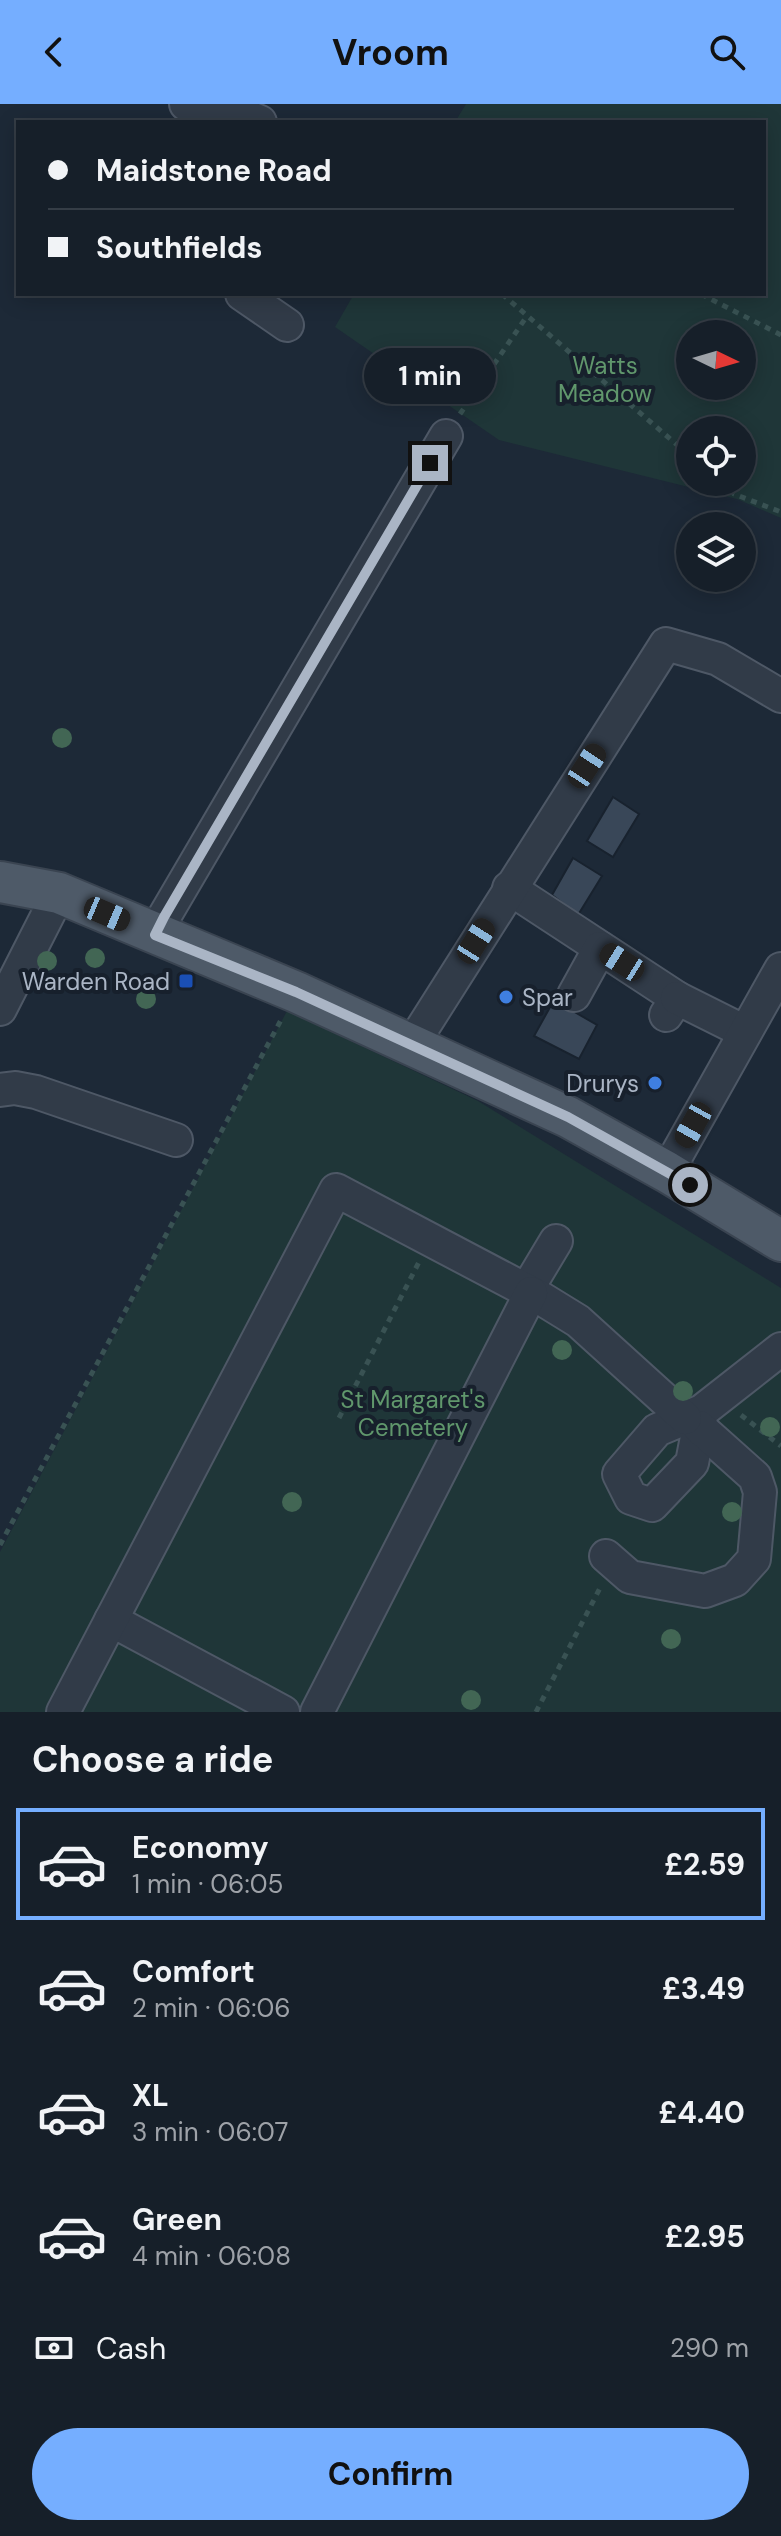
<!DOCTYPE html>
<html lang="en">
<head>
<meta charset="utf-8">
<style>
  body { margin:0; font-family:"DM Sans",sans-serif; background:#1f2731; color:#f1f3f6; height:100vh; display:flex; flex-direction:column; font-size:30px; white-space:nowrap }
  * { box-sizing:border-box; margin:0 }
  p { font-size:26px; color:#9ea2a8 }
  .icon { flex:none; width:44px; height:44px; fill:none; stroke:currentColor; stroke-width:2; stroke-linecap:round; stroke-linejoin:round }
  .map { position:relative; height:1608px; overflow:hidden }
  .sheet { display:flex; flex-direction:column; background:#161f29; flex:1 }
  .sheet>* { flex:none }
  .hud { position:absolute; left:16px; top:16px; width:750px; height:176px; border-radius:0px; box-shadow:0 4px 20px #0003,0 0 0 2px #353d46; display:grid; align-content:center; height:176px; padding:0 32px; background:#161f29 }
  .needle { width:52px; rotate:95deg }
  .tools { position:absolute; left:676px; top:216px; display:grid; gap:16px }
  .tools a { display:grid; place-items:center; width:80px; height:80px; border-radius:50%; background:#161f29; box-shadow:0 4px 20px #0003,0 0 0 2px #353d46; font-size:40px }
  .end { position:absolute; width:36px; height:36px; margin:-18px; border:10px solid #aab5c5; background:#111; box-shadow:0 0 0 4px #111 }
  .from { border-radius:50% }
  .bubble { position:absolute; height:56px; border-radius:28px; background:#161f29; box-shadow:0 4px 20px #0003,0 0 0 2px #353d46; font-size:26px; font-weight:700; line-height:56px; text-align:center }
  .car { position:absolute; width:24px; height:48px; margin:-24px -12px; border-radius:10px; box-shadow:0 0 6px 2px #0007; background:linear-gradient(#222 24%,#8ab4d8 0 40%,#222 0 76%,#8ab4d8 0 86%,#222 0) }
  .hud b { display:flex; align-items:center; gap:28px; height:76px; font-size:30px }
  .hud b+b { border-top:2px solid #353d46 }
  .hud i { width:20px; height:20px; background:#f1f3f6 }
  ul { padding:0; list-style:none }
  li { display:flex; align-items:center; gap:24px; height:112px; margin:0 16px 12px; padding:0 16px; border:4px solid transparent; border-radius:0px }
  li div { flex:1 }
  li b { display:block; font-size:30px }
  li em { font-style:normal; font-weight:700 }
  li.selected { border-color:#75aeff }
  li>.icon { width:72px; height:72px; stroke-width:1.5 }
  h2 { padding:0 32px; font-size:36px; line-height:96px }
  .pay { display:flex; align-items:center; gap:20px; height:88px; padding:0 32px; font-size:30px }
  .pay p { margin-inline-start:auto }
  .cta { display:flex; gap:16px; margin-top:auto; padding:16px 32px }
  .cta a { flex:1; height:92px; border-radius:48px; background:#75aeff; color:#111; font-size:32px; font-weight:700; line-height:92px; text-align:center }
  header { display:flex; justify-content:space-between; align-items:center; height:104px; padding:0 32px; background:#75aeff; color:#111; font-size:36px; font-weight:700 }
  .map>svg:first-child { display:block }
  .green { fill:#1f3638; fill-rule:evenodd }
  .building { fill:#394758; stroke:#18222e; stroke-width:2 }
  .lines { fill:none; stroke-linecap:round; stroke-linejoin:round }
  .minor-casing { stroke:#4e5866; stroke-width:36 }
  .major-casing { stroke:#3a4451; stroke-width:44 }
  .path { stroke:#395253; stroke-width:5; stroke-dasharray:6 6; stroke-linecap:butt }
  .minor { stroke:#313b48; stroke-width:32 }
  .major { stroke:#4e5a68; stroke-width:40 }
  .tree { fill:#426654 }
  .route { stroke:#aab5c5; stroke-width:10 }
  .transit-dot { fill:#1a4fb4; stroke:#17202c; stroke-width:3 }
  .shop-dot { fill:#3f7fe0; stroke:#17202c; stroke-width:3 }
  .labels { text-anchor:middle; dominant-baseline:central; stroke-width:8; stroke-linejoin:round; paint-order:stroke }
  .park-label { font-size:24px; fill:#60976c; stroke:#17202c }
  .poi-label { font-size:24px; fill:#aab5c5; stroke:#17202c; text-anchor:end }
</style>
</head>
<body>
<header><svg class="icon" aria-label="back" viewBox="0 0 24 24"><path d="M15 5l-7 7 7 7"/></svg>Vroom<svg class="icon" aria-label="search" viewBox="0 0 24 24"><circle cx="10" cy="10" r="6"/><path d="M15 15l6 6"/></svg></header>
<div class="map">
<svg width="781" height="1608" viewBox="0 0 781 1608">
  <rect width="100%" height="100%" fill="#1d2937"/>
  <g class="green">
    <path d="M466,0H781V414L737,395L499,336L335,223L354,190H764V18H455ZM690,230H742V282H690ZM690,326H742V378H690Z"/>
    <path d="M287,907L478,997L781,1184V1608H0V1448Z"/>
  </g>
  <g class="building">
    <path d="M613,693L639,710L613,753L587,737Z"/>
    <path d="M573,754L602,772L578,811L552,791Z"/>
    <path d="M554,896L597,921L579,955L534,932Z"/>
  </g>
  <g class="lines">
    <defs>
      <g id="minor">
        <path d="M186,0L244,11L260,18"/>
        <path d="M242,190L287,221"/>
        <path d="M509,784L677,894L666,911"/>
        <path d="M155,831L164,813L446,332"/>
        <path d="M574,891L600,844"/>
        <path d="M677,894L745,928"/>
        <path d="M0,905L59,789"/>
        <path d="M411,942L666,540L718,555L781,592"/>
        <path d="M0,986L15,984L36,988L176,1036"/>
        <path d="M667,1068L781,865"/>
        <path d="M526,1187L556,1137"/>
        <path d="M702,1307L692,1359L652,1401L631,1394L619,1370L657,1326L702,1307L781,1245"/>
        <path d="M606,1452L630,1473L705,1487L735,1476L754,1455L760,1388L755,1373L699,1323"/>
        <path d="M111,1516L283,1608"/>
        <path d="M63,1608L336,1086L539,1193L578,1217L685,1314"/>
        <path d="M317,1608L531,1189"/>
      </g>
      <path id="major" d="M0,778L59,789L296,888L568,1013L667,1068L781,1137"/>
    </defs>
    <use href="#minor" class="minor-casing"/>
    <use href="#major" class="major-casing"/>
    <g class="path">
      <path d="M502,190L690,352"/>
      <path d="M701,190L781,231"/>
      <path d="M460,310L527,212"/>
      <path d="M721,378L734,390L781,408"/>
      <path d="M741,1311L781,1342"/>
      <path d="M339,1314L419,1158"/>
      <path d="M0,1441L281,916"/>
      <path d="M536,1608L600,1484"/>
    </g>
    <use href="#minor" class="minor"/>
    <use href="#major" class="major"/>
  </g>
  <g class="tree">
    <circle cx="62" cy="634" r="10"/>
    <circle cx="95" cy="854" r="10"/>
    <circle cx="47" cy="857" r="10"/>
    <circle cx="146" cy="895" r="10"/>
    <circle cx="562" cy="1246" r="10"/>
    <circle cx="683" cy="1287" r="10"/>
    <circle cx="770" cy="1323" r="10"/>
    <circle cx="292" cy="1398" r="10"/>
    <circle cx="732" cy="1408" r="10"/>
    <circle cx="671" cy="1535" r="10"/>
    <circle cx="471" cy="1596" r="10"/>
  </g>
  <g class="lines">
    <path class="route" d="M430,359L164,813L155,831L296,888L568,1013L690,1081"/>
  </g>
  <rect class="transit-dot" x="178" y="869" width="16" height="16" rx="4"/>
  <g class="shop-dot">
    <circle cx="506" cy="893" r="8"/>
    <circle cx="655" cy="979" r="8"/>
  </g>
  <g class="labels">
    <g class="park-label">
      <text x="605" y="261">Watts<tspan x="605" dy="28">Meadow</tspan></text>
      <text x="413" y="1295">St Margaret's<tspan x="413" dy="28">Cemetery</tspan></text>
    </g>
    <g class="poi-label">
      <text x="170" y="877">Warden Road</text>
      <text x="522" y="893" text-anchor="start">Spar</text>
      <text x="639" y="979">Drurys</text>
    </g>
  </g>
</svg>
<div class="tools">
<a><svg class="needle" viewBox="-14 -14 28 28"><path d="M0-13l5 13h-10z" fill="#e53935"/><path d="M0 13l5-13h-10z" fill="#9ea2a8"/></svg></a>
<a><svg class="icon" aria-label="locate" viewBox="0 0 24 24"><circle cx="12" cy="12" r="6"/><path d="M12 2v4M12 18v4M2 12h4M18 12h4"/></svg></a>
<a><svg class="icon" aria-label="layers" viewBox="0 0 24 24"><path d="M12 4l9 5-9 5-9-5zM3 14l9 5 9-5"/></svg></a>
</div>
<i class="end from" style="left:690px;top:1081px"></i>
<i class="end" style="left:430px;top:359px"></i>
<div class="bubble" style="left:364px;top:244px;width:132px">1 min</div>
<i class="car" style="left:587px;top:662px;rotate:33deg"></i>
<i class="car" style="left:107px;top:810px;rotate:113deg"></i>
<i class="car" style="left:476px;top:837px;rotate:32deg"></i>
<i class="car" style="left:622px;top:858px;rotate:302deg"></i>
<i class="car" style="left:693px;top:1021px;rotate:209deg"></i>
<div class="hud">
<b><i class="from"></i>Maidstone Road</b>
<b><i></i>Southfields</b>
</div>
</div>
<section class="sheet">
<h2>Choose a ride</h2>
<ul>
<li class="selected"><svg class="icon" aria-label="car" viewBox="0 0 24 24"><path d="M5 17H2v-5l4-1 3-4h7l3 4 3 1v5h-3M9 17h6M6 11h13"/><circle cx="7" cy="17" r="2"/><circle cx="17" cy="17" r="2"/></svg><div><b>Economy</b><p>1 min · 06:05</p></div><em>£2.59</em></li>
<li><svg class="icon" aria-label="car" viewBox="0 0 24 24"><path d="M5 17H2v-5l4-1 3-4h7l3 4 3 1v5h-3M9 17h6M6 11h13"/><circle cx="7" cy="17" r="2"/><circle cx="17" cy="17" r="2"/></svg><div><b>Comfort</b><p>2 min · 06:06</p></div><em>£3.49</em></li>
<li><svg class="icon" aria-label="car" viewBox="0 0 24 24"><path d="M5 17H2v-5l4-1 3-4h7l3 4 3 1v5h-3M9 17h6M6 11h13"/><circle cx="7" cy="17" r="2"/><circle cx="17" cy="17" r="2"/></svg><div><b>XL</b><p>3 min · 06:07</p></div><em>£4.40</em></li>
<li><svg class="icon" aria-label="car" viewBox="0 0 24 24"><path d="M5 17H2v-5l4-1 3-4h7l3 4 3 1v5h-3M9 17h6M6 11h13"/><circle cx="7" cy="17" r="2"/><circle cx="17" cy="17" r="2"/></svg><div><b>Green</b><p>4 min · 06:08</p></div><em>£2.95</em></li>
</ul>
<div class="pay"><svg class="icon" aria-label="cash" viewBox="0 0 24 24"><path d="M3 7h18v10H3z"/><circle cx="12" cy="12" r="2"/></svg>Cash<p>290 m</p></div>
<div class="cta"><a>Confirm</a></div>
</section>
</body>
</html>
